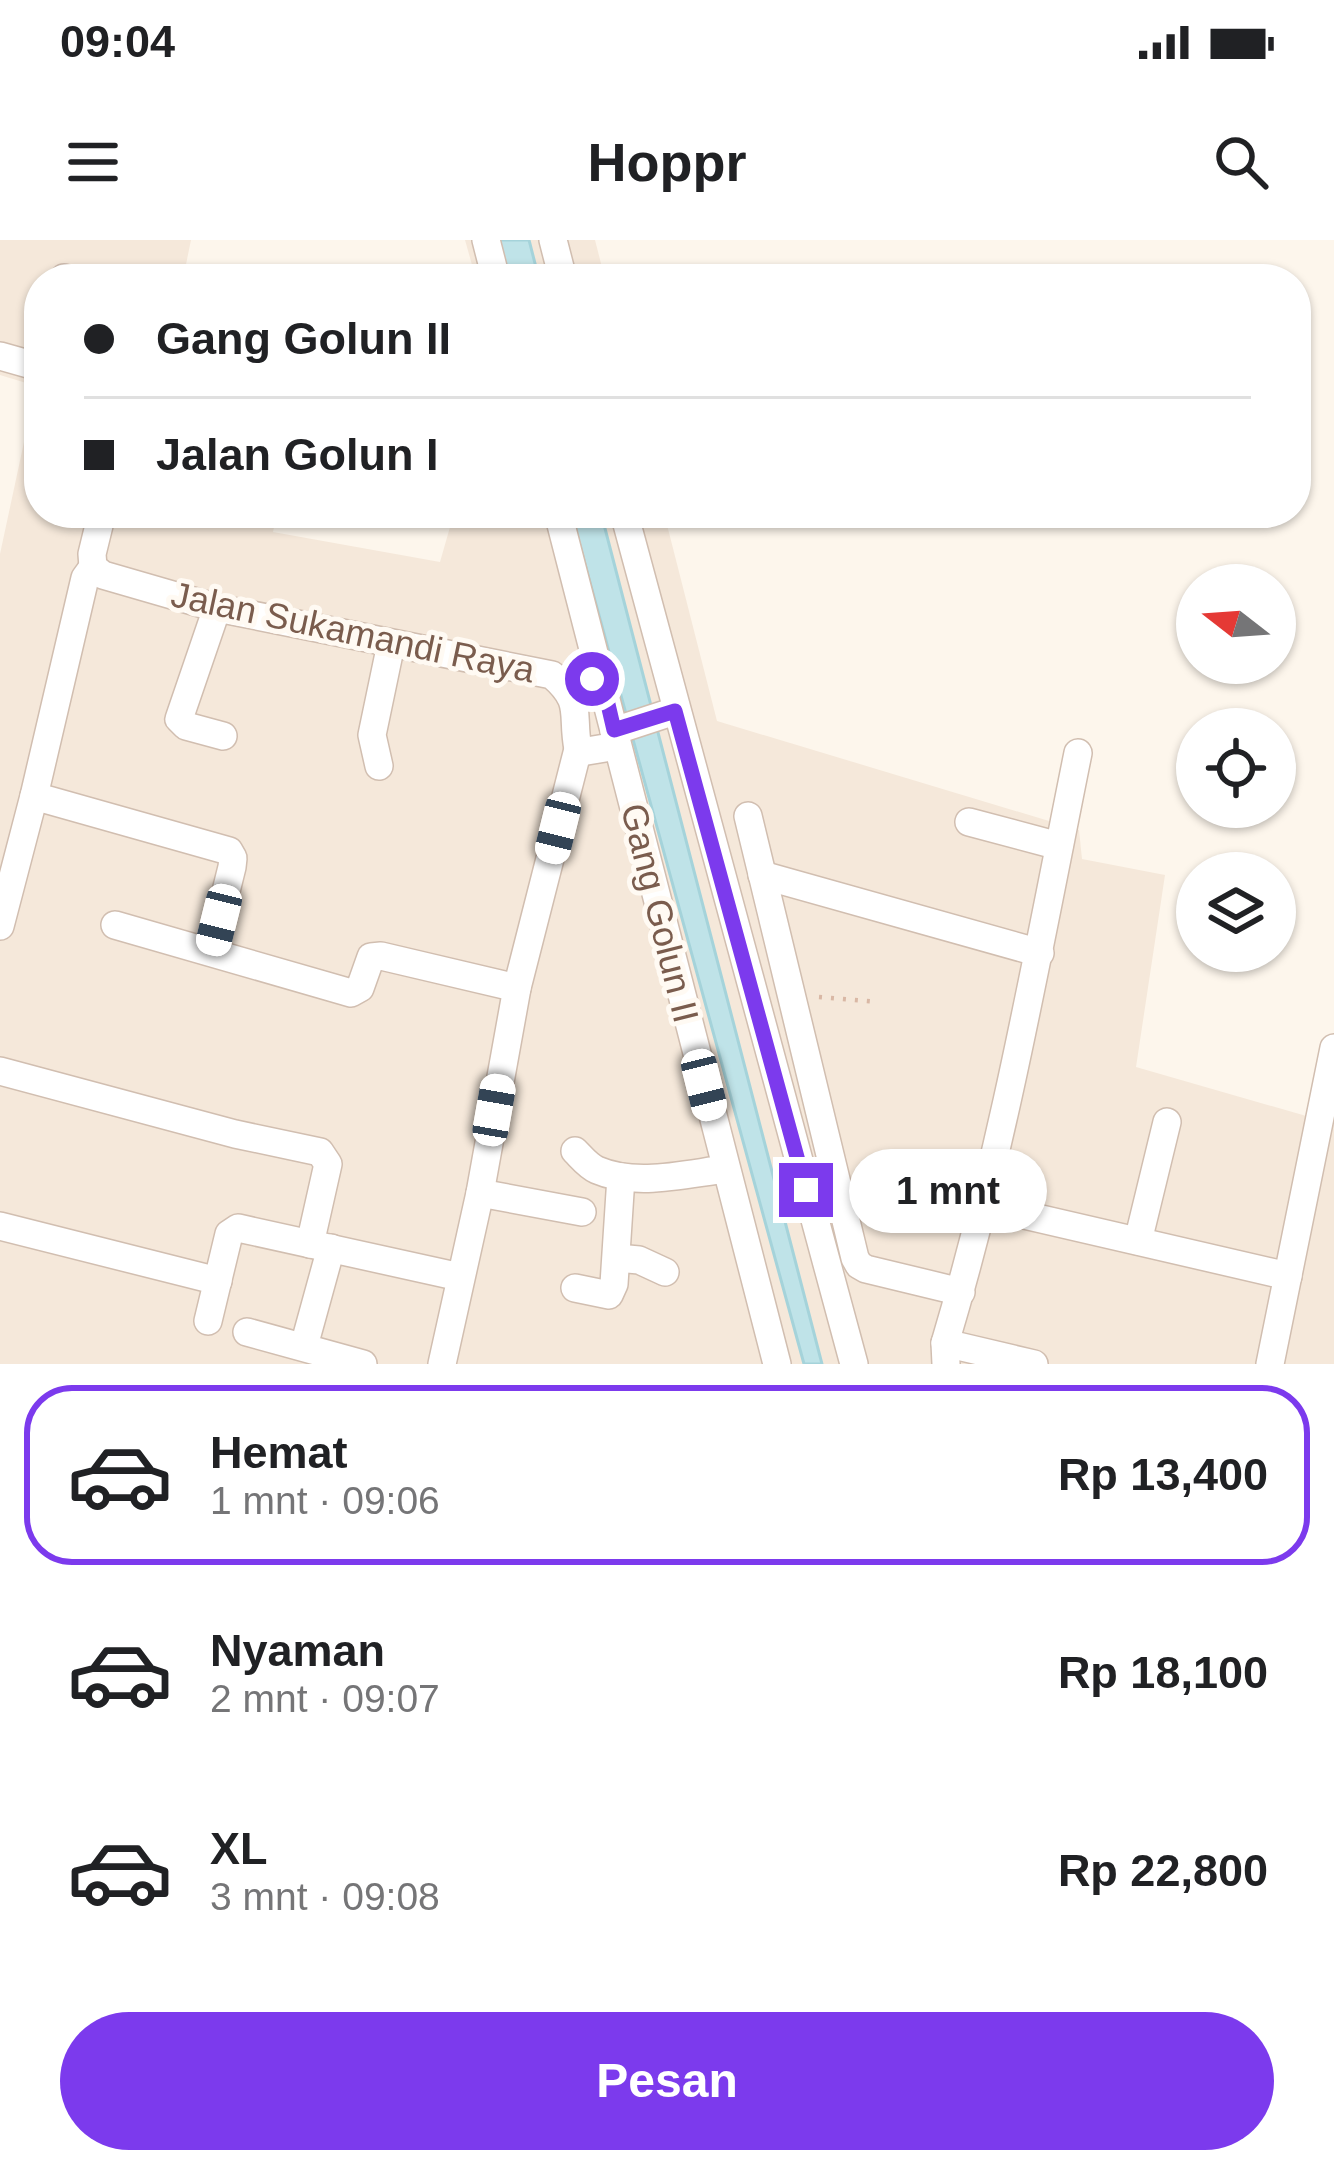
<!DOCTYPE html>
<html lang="id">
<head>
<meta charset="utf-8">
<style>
  body { margin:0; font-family:Arial,sans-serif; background:#f6f6f6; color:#202124; height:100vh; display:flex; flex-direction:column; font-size:45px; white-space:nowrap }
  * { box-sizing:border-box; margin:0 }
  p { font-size:39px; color:#757577 }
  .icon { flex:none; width:66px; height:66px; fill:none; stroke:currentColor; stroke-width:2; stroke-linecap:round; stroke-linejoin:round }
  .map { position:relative; height:1124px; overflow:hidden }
  .side { display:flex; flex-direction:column; background:#fff; flex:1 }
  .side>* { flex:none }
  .banner { position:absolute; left:24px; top:24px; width:1287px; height:264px; border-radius:48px; box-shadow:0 3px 9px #0004; display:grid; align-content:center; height:264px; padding:0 60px; background:#fff }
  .needle { width:78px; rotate:287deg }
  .controls { position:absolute; left:1176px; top:324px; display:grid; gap:24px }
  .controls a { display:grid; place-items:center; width:120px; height:120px; border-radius:50%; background:#fff; box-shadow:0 3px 9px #0004; font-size:60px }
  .end { position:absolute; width:54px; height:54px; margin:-27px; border:15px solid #7c3aed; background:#fff; box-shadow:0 0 0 6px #fff }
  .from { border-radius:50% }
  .bubble { position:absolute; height:84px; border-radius:42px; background:#fff; box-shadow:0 3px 9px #0004; font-size:39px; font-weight:600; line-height:84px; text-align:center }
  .car { position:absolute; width:36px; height:72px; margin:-36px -18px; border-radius:15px; box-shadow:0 0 9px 3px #0007; background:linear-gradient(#fff 24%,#345 0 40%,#fff 0 76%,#345 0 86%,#fff 0) }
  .banner b { display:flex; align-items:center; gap:42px; height:114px; font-size:45px }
  .banner b+b { border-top:3px solid #e0e0e0 }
  .banner i { width:30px; height:30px; background:#202124 }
  ul { padding:21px 0 0; list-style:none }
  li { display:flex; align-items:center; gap:36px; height:180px; margin:0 24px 18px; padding:0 36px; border:6px solid transparent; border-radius:48px }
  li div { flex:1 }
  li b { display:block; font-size:45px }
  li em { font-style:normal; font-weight:600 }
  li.active { border-color:#7c3aed }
  li>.icon { width:108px; height:108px; stroke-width:1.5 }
  .action { display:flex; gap:24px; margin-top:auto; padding:24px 60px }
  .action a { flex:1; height:138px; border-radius:72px; background:#7c3aed; color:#fff; font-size:48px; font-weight:600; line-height:138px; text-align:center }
  .status { display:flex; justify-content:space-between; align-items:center; height:84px; padding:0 60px; background:#fff; direction:ltr }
  .status svg { height:33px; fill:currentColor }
  header { display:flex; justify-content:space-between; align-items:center; height:156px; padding:0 60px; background:#fff; font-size:54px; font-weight:600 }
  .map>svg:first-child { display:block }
  .residential { fill:#f5e8da }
  .water { fill:#bfe3e8; stroke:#a5d3da; stroke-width:3 }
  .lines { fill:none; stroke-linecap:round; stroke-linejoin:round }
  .minor-casing { stroke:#d1beb0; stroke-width:30 }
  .path { stroke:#d9b8a5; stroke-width:4.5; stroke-dasharray:3 9; stroke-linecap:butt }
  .minor { stroke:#fff; stroke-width:27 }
  .route { stroke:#7c3aed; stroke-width:15 }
  .labels { text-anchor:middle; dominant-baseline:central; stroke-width:10; stroke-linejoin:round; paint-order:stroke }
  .street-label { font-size:36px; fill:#7a5c4d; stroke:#fffaf3 }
</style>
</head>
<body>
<div class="status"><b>09:04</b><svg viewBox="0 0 49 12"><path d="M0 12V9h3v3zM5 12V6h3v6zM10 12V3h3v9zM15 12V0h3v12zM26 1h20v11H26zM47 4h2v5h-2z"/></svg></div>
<header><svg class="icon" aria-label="menu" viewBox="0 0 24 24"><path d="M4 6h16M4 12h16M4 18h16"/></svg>Hoppr<svg class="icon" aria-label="search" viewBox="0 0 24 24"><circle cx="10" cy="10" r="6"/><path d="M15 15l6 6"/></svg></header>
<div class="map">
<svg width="1334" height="1124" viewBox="0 0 1334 1124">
  <rect width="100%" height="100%" fill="#fdf6ec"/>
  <g class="residential">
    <path d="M0,0H191L183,39H39V273H277L273,292L440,322L454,273H664L717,481L1079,590L1082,619L1165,635L1136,827L1334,884V1124H0V314L36,146L0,135Z"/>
    <path d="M465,0H595L605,39H476Z"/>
  </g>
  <g class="water">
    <path d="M498,0H529L539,39H508Z"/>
    <path d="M571,273H601L822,1124H804Z"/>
  </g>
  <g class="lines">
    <defs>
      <g id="minor">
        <path d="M486,0L496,39"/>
        <path d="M553,0L563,39"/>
        <path d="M64,39V38"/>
        <path d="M0,116L39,127"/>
        <path d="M102,273L92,314L93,327L103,335L217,368L552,435C584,463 571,473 578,509L587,511L617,506"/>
        <path d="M558,273L777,1124"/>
        <path d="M624,273L854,1124"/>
        <path d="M217,368L179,479L186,486L223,496"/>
        <path d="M614,491L675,471"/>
        <path d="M379,526L372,495L391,404"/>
        <path d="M34,556L229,611L233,618L232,627L211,712"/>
        <path d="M748,576L855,1018L859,1025L866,1029L961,1052"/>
        <path d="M969,582L1059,606"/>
        <path d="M762,635L1040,713"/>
        <path d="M115,685L351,753L360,748L371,717L381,716L517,748"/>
        <path d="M0,686L34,556L85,338L93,327"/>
        <path d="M0,831L235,894L320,912L328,924L310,1004"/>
        <path d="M575,911C582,918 588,926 597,930C636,947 685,934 726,929"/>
        <path d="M480,953L582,972"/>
        <path d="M985,966L1288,1036"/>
        <path d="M0,986L218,1041"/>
        <path d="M1138,1001L1167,882"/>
        <path d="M617,1018L639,1020L665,1032"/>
        <path d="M575,1048L609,1055L614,1044L621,937"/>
        <path d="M208,1081L229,994L238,988L460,1037"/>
        <path d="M247,1092L363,1124"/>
        <path d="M945,1103L1034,1124"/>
        <path d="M304,1106L331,1008"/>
        <path d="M442,1124L480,953L517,748L578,509"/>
        <path d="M946,1124L945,1103C1003,909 1038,711 1078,513"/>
        <path d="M1270,1124L1334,808"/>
      </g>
    </defs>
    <use href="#minor" class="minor-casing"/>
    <path class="path" d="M819,757L878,762"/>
    <use href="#minor" class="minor"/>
  </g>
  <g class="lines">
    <path class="route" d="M592,439L600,430L614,490L675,471L806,950"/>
  </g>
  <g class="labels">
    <g class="street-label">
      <text transform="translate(353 392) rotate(12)">Jalan Sukamandi Raya</text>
      <text transform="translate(660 673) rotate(76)">Gang Golun II</text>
    </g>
  </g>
</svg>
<div class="controls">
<a><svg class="needle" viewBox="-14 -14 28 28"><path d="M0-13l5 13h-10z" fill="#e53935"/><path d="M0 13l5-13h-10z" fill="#757577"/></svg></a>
<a><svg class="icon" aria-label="locate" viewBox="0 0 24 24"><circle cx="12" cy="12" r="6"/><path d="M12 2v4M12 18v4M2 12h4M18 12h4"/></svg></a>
<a><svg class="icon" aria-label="layers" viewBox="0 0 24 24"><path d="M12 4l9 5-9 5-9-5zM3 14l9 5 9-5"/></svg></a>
</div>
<i class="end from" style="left:592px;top:439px"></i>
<i class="end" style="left:806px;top:950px"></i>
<div class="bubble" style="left:849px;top:909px;width:198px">1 mnt</div>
<i class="car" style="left:558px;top:588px;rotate:194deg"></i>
<i class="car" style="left:219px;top:680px;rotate:194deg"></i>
<i class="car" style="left:704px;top:845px;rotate:166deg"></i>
<i class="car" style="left:494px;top:870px;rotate:10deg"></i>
<div class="banner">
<b><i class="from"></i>Gang Golun II</b>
<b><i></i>Jalan Golun I</b>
</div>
</div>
<section class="side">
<ul>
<li class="active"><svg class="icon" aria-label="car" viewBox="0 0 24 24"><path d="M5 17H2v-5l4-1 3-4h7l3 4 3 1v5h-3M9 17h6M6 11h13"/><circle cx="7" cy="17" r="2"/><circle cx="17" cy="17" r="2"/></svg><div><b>Hemat</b><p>1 mnt · 09:06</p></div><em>Rp 13,400</em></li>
<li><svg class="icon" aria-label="car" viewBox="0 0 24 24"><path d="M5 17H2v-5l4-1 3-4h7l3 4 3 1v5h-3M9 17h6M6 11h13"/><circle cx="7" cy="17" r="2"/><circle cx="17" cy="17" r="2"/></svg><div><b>Nyaman</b><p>2 mnt · 09:07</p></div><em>Rp 18,100</em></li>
<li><svg class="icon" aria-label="car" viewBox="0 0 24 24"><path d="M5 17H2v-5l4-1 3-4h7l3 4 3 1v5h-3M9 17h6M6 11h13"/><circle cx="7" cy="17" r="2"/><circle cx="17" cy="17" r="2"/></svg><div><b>XL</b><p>3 mnt · 09:08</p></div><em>Rp 22,800</em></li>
</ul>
<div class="action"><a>Pesan</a></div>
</section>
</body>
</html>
